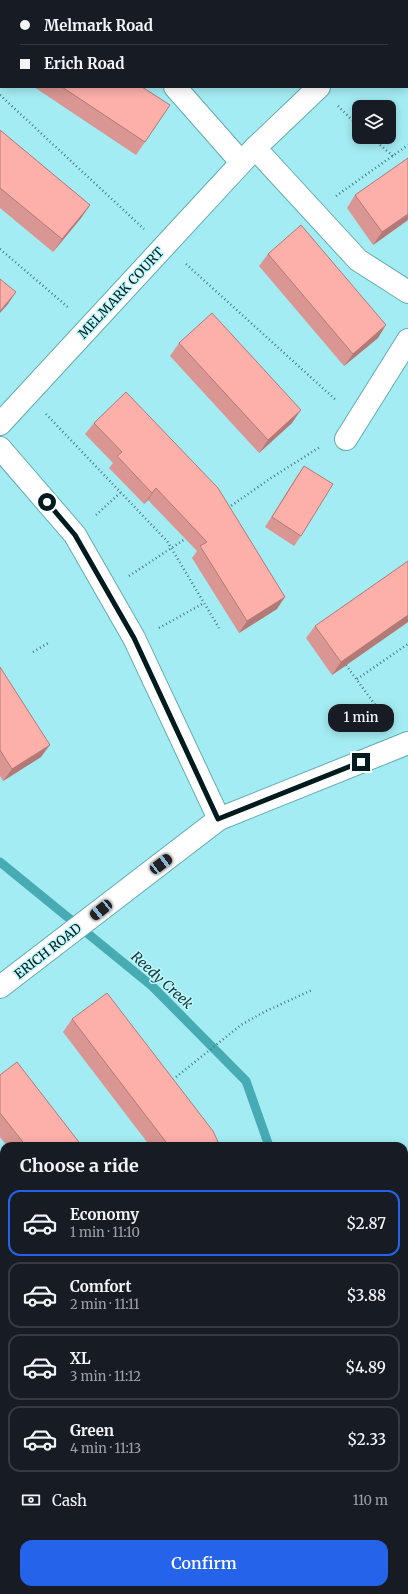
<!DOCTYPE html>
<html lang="en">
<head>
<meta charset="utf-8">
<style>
  body { margin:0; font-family:Merriweather,serif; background:#20242c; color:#f1f3f6; height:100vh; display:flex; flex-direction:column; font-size:15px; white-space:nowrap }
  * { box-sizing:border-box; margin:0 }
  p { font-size:13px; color:#9ea1a6 }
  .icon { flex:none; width:22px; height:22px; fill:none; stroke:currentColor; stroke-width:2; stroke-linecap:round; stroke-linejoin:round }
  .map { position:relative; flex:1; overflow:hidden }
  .panel { position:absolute; left:0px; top:1142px; width:408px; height:452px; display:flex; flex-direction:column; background:#171b24; border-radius:12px 12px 0 0; box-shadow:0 2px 10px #0003 }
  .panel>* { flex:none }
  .top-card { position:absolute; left:0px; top:0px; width:408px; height:88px; box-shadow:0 2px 10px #0003; display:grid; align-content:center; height:88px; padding:0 20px; background:#171b24 }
  .controls { position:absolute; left:352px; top:100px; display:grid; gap:8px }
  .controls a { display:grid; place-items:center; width:44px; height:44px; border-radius:8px; background:#171b24; box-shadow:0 2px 10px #0003; font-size:20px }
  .end { position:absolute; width:18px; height:18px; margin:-9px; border:5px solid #001b1e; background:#fff; box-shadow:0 0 0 2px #fff }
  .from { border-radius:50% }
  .bubble { position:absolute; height:28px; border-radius:12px; background:#171b24; box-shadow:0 2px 10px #0003; font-size:13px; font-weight:600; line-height:28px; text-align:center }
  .car { position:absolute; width:12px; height:24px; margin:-12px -6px; border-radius:5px; box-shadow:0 0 3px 1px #0007; background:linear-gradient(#222 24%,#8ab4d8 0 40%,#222 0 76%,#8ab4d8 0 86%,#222 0) }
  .top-card b { display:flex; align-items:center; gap:14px; height:38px; font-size:15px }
  .top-card b+b { border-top:1px solid #363941 }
  .top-card i { width:10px; height:10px; background:#f1f3f6 }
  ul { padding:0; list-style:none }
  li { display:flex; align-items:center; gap:12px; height:66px; margin:0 8px 6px; padding:0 12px; border:2px solid #363941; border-radius:12px }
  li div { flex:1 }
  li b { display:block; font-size:15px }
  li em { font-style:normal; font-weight:600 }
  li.selected { border-color:#2563eb }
  li>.icon { width:36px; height:36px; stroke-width:1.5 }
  h2 { padding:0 20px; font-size:18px; line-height:48px }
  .pay { display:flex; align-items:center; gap:10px; height:44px; padding:0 20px; font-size:15px }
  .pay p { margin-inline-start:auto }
  .cta { display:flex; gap:8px; margin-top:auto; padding:8px 20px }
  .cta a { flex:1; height:46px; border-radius:12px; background:#2563eb; color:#fff; font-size:16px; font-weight:600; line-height:46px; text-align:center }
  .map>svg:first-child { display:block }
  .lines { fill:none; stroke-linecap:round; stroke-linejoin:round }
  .stream { stroke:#47abb4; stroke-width:9 }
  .lane-casing { stroke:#64aab1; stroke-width:16 }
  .street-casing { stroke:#64aab1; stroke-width:24 }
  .path { stroke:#4b7a7f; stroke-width:2.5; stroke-dasharray:1 3; stroke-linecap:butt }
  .lane { stroke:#fff; stroke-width:14 }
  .street { stroke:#fff; stroke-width:22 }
  .wall { fill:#da9692 }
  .shaded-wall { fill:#b17a77 }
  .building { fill:#fdafaa; stroke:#b17a77 }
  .route { stroke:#001b1e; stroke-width:5 }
  .labels { text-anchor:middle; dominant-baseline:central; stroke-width:3; stroke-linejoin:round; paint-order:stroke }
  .street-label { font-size:13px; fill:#001b1e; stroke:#bef7fc }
  .water-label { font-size:14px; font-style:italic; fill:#133235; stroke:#bef7fc }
</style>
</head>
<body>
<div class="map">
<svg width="408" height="1594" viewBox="0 0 408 1594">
  <rect width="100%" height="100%" fill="#a4ecf3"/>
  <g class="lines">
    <g class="stream">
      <path d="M0,862L152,986L246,1081L269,1146"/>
      <path d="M404,1548L408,1559"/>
    </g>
    <defs>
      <path id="lane" d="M0,1207L4,1212"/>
      <g id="street">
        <path d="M98,0V1"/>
        <path d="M61,1L63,0"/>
        <path d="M0,46L1,45"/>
        <path d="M175,87L241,162"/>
        <path d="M255,148L358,260L408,292"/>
        <path d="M0,424L255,148L319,87"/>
        <path d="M346,439L408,340"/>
        <path d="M0,448L75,535L134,638L219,819"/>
        <path d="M0,987L219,819L408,743"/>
      </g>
    </defs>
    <use href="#lane" class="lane-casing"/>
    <use href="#street" class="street-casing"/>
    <g class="path">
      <path d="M251,1L252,0"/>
      <path d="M373,1L374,0"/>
      <path d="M407,21H408"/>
      <path d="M0,95L144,229"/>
      <path d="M338,106L359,127"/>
      <path d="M371,137L393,156"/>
      <path d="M336,196L408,145"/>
      <path d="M0,249L69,308"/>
      <path d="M186,264L337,401"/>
      <path d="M46,414L167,541L219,628"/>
      <path d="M228,508L271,478L320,447"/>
      <path d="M96,515L120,493"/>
      <path d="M129,576L188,537"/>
      <path d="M159,628L204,603"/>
      <path d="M33,652L50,642"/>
      <path d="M346,665L387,721"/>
      <path d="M357,679L408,644"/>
      <path d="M176,1077L241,1025L264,1012L312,990"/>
    </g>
    <use href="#lane" class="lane"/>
    <use href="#street" class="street"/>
  </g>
  <g class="wall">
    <path d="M34,87H142L145,142L136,155Z"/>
    <path d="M0,130L90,205L81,218L53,252L0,208Z"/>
    <path d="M355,195L408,220L373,245L347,208Z"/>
    <path d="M268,254L378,338L344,366L259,266Z"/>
    <path d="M179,343L292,423L259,453L170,356Z"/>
    <path d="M94,423L277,609L239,633L192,558L197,551L148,500L144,504L109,468L113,463L85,434Z"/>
    <path d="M304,466L301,536L294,546L265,527L297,476Z"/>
    <path d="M408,622L332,675L306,638L315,626Z"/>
    <path d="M0,667L41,757L3,781L0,776Z"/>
    <path d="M72,1019L220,1146H150L63,1032Z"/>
    <path d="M0,1075L82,1146H7L0,1137Z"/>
  </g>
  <g class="shaded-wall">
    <path d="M90,205L81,218L53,252L62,239Z"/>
    <path d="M408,214V220L373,245L382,232Z"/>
    <path d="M16,292L8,304L0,313V311Z"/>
    <path d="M386,325L378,338L344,366L353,354Z"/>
    <path d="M301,410L292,423L259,453L268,440Z"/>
    <path d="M156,488L148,500L144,504L152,493Z"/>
    <path d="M285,597L277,609L239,633L247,621Z"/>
    <path d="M408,615V622L332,675L341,662Z"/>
    <path d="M50,745L41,757L3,781L12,769Z"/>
    <path d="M113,1590H122L117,1594H108Z"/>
  </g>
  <g class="building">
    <path d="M184,0H236L235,1H184Z"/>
    <path d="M62,87H142L170,105L145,142Z"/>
    <path d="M0,130L90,205L62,239L0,188Z"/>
    <path d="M408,158V214L382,232L355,195Z"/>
    <path d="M301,225L386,325L353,354L268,254Z"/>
    <path d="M0,279L16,292L0,311Z"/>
    <path d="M212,313L301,410L268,440L179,343Z"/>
    <path d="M126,392L218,488L285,597L247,621L200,546L207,542L156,488L152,493L117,456L122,452L94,423Z"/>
    <path d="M304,466L333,484L301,536L272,517Z"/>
    <path d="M408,561V615L341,662L315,626Z"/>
    <path d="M0,667L50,745L12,769L0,750Z"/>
    <path d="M107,993L213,1131L220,1146H169L72,1019Z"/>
    <path d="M17,1062L82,1146H26L0,1113V1075Z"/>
    <path d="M0,1355L4,1360V1590H113L108,1594H0Z"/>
  </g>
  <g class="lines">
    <path class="route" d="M47,502L75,535L134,638L218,819L361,762"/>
  </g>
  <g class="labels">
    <g class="street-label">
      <text transform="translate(121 293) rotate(-47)">MELMARK COURT</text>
      <text transform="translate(48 951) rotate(-38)">ERICH ROAD</text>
    </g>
    <g class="water-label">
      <text transform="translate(162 980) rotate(42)">Reedy Creek</text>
    </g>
  </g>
</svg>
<div class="controls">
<a><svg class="icon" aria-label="layers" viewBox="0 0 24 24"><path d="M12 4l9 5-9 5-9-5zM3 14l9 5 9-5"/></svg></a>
</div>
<i class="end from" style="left:47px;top:502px"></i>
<i class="end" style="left:361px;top:762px"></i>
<div class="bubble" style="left:328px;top:704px;width:66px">1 min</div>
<i class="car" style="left:161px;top:864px;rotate:53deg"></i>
<i class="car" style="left:101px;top:910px;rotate:231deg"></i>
<div class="top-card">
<b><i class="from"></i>Melmark Road</b>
<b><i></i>Erich Road</b>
</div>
<section class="panel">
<h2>Choose a ride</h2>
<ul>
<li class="selected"><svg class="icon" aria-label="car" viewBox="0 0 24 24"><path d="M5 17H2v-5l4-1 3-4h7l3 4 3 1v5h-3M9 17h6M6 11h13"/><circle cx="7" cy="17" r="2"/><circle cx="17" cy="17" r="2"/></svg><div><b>Economy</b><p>1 min · 11:10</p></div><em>$2.87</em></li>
<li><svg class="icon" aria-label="car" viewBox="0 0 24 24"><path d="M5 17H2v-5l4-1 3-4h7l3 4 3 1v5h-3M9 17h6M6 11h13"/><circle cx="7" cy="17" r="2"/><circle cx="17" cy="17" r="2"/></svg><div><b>Comfort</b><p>2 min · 11:11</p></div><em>$3.88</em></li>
<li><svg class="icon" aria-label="car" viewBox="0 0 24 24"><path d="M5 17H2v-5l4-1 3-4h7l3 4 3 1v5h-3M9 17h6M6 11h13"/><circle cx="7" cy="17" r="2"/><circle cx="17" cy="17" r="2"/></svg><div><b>XL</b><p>3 min · 11:12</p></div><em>$4.89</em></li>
<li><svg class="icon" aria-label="car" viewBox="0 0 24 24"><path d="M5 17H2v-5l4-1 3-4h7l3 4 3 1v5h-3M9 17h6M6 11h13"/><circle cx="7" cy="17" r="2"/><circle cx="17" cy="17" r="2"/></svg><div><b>Green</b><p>4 min · 11:13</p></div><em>$2.33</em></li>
</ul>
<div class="pay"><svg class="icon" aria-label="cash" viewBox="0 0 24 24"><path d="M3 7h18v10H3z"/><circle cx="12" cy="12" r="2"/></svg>Cash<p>110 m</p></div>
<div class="cta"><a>Confirm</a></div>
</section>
</div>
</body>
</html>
